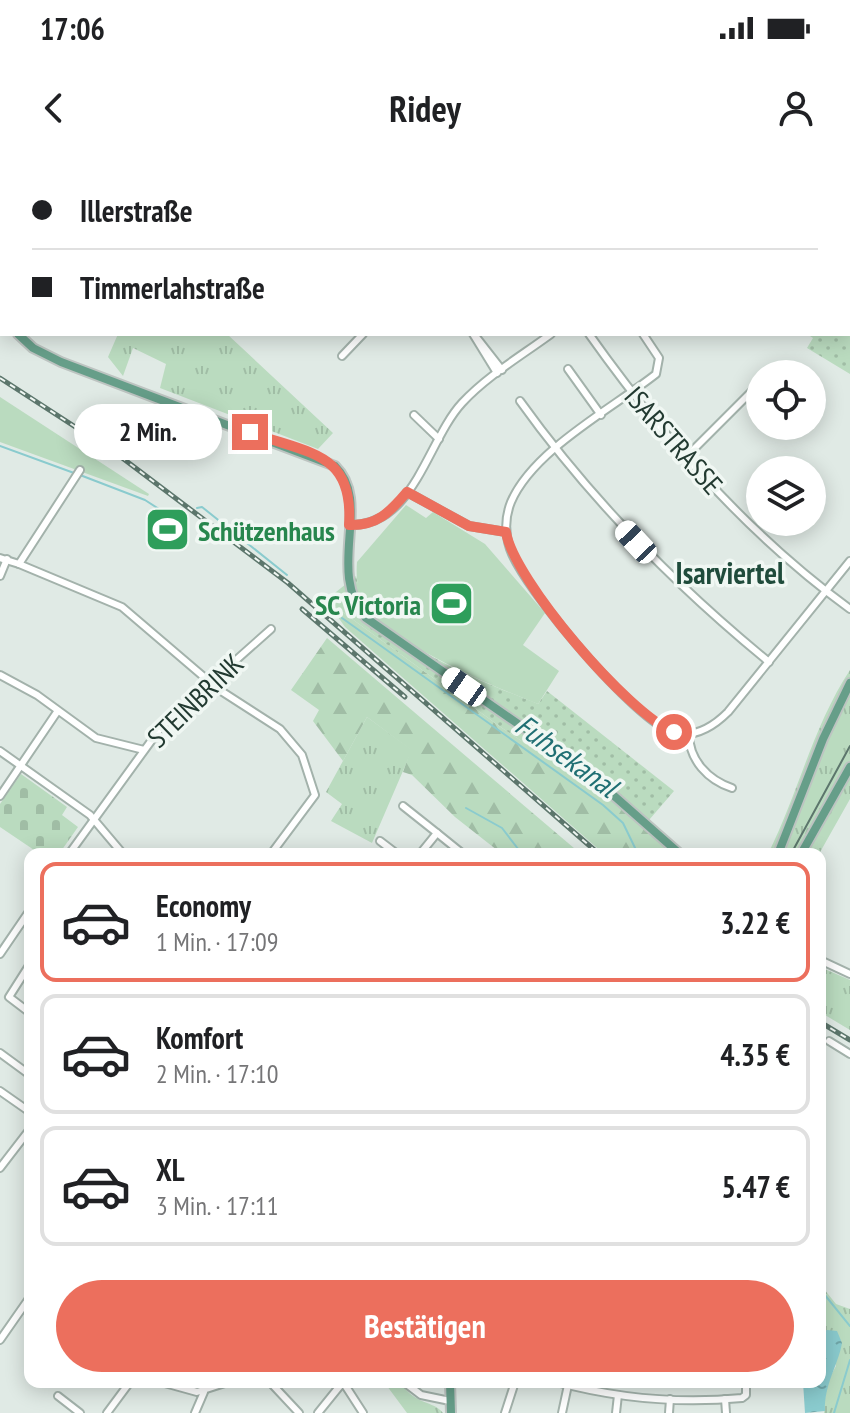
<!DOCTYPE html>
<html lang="de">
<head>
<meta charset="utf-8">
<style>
  body { margin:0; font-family:"PT Sans Narrow",sans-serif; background:#f6f6f6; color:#202124; height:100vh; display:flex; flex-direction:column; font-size:30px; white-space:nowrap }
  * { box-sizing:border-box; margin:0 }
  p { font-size:26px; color:#757577 }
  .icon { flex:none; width:44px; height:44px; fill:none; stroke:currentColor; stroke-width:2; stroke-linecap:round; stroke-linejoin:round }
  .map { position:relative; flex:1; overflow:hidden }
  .panel { position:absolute; left:24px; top:688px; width:802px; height:540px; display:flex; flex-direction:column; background:#fff; border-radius:16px; box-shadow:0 4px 20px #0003 }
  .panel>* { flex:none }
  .hud { position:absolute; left:0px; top:0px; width:850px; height:176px; box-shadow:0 4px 20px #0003; display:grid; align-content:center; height:176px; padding:0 32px; background:#fff }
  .buttons { position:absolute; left:746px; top:200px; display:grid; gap:16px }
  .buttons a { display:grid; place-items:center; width:80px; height:80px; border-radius:50%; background:#fff; box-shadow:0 4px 20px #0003; font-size:40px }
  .end { position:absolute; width:36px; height:36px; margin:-18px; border:10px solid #ec6f5d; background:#fff; box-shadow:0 0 0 4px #fff }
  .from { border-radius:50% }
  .bubble { position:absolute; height:56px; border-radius:28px; background:#fff; box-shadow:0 4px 20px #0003; font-size:26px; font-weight:600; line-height:56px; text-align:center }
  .car { position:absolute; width:24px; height:48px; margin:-24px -12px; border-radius:10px; box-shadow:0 0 6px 2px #0007; background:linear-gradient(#fff 24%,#345 0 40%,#fff 0 76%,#345 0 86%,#fff 0) }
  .hud b { display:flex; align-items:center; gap:28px; height:76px; font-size:30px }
  .hud b+b { border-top:2px solid #e0e0e0 }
  .hud i { width:20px; height:20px; background:#202124 }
  ul { padding:14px 0 0; list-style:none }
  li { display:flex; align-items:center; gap:24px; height:120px; margin:0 16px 12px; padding:0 16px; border:4px solid #e0e0e0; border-radius:16px }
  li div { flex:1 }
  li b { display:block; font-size:30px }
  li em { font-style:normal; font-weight:600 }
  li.active { border-color:#ec6f5d }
  li>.icon { width:72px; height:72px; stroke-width:1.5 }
  .button { display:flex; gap:16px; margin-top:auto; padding:16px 32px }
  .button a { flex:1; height:92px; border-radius:48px; background:#ec6f5d; color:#fff; font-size:32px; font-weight:600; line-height:92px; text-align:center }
  .status { display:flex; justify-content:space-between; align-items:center; height:56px; padding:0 40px; background:#fff; direction:ltr }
  .status svg { height:22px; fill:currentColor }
  header { display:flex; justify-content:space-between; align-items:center; height:104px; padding:0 32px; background:#fff; font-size:36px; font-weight:600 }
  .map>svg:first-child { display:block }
  .grass { fill:url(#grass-tufts) }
  .forest { fill:url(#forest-firs) }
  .cemetery { fill:url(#cemetery-stones) }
  .park { fill:url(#park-dots) }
  .garden { fill:#badbbf }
  .water { fill:url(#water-ripples) }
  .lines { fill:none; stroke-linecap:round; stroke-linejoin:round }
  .stream { stroke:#8acbce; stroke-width:2 }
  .minor-casing { stroke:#a3b2ab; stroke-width:10 }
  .major-casing { stroke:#bdc4c1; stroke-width:12 }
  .minor { stroke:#fff; stroke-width:6 }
  .major { stroke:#669e89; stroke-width:8 }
  .tram { stroke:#5c766c; stroke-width:2 }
  .rail-casing { stroke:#5c766c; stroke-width:5 }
  .rail { stroke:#f0f7f3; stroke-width:2; stroke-dasharray:6; stroke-linecap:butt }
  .route { stroke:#ec6f5d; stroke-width:10 }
  .labels { text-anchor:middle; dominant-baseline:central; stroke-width:7; stroke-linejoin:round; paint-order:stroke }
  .street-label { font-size:28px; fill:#223a31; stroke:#f0f7f3 }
  .leisure-label { font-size:28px; font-weight:bold; fill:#27864d; stroke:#f0f7f3; text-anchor:start }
  .neighbourhood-label { font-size:30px; font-weight:bold; fill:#1f4b3b; stroke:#f0f7f3 }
  .water-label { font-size:30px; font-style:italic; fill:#1f6f73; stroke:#f0f7f3 }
</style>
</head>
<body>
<div class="status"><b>17:06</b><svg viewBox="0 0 49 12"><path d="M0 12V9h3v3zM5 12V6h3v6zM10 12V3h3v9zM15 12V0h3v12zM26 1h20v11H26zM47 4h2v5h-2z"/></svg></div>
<header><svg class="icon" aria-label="back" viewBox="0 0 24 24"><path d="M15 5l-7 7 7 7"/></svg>Ridey<svg class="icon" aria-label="person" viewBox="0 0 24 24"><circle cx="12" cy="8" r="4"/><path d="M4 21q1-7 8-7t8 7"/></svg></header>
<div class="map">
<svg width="850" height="1253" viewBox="0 0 850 1253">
  <defs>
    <pattern id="grass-tufts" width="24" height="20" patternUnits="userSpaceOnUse" patternTransform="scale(2)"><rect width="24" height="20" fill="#badbbf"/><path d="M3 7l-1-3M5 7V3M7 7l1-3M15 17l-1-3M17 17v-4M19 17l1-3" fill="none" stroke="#a0bda5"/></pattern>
    <pattern id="forest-firs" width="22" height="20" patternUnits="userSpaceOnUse" patternTransform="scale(2)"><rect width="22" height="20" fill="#badbbf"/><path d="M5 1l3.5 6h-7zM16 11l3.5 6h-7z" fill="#a0bda5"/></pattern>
    <pattern id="cemetery-stones" width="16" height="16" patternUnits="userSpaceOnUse" patternTransform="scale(2)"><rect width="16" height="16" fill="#badbbf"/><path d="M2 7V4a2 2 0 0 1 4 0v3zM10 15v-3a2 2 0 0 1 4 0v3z" fill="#a0bda5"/></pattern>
    <pattern id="park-dots" width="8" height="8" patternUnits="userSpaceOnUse" patternTransform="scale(2)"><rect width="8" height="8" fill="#badbbf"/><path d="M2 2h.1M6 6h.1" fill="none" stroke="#a0bda5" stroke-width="1.8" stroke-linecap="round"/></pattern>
    <pattern id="water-ripples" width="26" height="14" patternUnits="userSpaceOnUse" patternTransform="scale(2)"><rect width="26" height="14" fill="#8acbce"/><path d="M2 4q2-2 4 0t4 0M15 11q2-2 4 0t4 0" fill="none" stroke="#70a6a8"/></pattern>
  </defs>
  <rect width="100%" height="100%" fill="#e0eae5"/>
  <g class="grass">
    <path d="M118,174H227L333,273L318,289L160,228L166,204L133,188L123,216L108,197Z"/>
    <path d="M850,510V639L819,694H768C798,634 813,566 850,510Z"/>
    <path d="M367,557L412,590L372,683L331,661L342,644L326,632Z"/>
    <path d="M820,807L850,820V870L820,852Z"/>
    <path d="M820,1124L836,1144L850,1149V1253H824L826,1224L836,1206L827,1170L820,1174Z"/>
    <path d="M384,1222H400C416,1246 433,1240 443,1253H407Z"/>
  </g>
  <g class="forest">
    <path d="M326,440L502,568L609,639L674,694H604L345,467Z"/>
    <path d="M327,478L581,694H502L455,657L412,615L403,612L411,590L367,557L343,601L313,561L319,550L291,530Z"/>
  </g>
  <path class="cemetery" d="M21,614L67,647L62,655L78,667L59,694H40L0,667V644Z"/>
  <g class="park">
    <path d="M848,166L850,167V214L807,188L813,178L807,174H848Z"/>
    <path d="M356,416C369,481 482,521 538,544L547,531L674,631L643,667L609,639L502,568L326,440Z"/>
  </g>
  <g class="garden">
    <path d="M0,237L149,334L148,336L0,282Z"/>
    <path d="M406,345L426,358L433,352L485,384L545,453L523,485L559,511L538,544C495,527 382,481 362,439C357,428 356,415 357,402Z"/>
  </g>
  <path class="water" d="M827,1170L837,1171L842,1183C838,1206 824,1224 825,1251L805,1253L803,1222H820L824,1211L820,1210V1174Z"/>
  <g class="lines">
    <g class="stream">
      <path d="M0,286L74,313"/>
      <path d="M80,315L145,340L179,362L187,360"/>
      <path d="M197,348L202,347L287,415"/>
      <path d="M342,458L603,645L623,663L638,694"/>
      <path d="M466,648L502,668L522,694"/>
      <path d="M820,1129L850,1166"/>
      <path d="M834,1253L850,1200"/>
    </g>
    <defs>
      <g id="minor">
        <path d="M265,0L268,2"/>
        <path d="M765,0L768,2"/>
        <path d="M331,2L333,0"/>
        <path d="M781,2L783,0"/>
        <path d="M473,174L497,213"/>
        <path d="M589,174C662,277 747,374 850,449"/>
        <path d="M643,174L659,198L656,214C613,248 533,290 511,342C505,357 505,374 510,389C524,429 635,561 674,573C696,578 714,566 728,552L850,401"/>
        <path d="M477,178L502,210"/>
        <path d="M342,196L363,174"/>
        <path d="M568,209L601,255"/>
        <path d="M773,214L781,209"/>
        <path d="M520,241C591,340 675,425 769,502"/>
        <path d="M414,255L439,279"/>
        <path d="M685,298L760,223"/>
        <path d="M80,310L19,404L122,447L218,529L280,569L302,595L315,635L271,694"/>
        <path d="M407,332L469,366L506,372"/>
        <path d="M349,365C414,367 427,281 462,243C487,216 521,196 551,174"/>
        <path d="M0,398L19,404"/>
        <path d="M0,416L7,399"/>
        <path d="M0,515L37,535L96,578L144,590"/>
        <path d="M689,574C689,600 708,620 732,628"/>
        <path d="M0,591L90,655L123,694"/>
        <path d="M0,636L57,552"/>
        <path d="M403,646L437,673"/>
        <path d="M380,681L397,694"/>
        <path d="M69,694L162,566L271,469"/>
        <path d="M420,694L437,673L463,694"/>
        <path d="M0,794L30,750"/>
        <path d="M820,800L850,814"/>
        <path d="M30,804L9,837L30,853"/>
        <path d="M829,881L850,894"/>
        <path d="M0,893L30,915"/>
        <path d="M0,931L30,952"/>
        <path d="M0,1008L30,969"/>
        <path d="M0,1180L30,1137"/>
        <path d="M161,1222L197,1232L228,1222"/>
        <path d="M270,1222L299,1253"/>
        <path d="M343,1222L363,1253"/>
        <path d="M404,1222L421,1235L450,1241"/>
        <path d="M556,1222C616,1238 680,1244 742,1238L746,1235V1222"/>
        <path d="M58,1236L80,1253"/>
        <path d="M725,1239L726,1253"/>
        <path d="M107,1253L130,1222"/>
        <path d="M195,1253L204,1232"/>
        <path d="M318,1253L343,1222"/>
        <path d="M505,1253L515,1222"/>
        <path d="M562,1253L568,1225"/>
        <path d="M616,1253L618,1235"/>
        <path d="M669,1253L670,1239"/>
      </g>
      <g id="major">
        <path d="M0,128L2,137"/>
        <path d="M18,174L33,188L61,202L335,306C373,343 325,411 366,458L587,612L680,694"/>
        <path d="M778,694L823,579L850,523"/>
        <path d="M801,694L850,607"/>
        <path d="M450,1222L451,1253"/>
      </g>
    </defs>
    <use href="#minor" class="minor-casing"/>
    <use href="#major" class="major-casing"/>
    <use href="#minor" class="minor"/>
    <use href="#major" class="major"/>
    <path class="tram" d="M791,694L850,586"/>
    <defs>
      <g id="rail">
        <path d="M0,218L117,294L288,423L599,694"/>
        <path d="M302,449L405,537"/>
        <path d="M820,862L850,880"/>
      </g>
    </defs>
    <use href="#rail" class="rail-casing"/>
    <use href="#rail" class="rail"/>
  </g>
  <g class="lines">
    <path class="route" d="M250,272C308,294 354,291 349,365C377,366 390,352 407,332L469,366L506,372C513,419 629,555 674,572"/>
  </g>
  <defs>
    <symbol id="stadium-square" viewBox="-11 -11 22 22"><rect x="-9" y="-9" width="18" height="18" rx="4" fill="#2e9e5b" stroke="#f0f7f3"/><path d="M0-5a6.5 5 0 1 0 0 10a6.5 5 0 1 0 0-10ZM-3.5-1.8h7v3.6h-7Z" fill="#fff"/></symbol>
  </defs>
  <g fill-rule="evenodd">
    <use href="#stadium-square" x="142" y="344" width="51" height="51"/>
    <use href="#stadium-square" x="426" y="418" width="51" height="51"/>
  </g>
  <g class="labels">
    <g class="street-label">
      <text transform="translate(674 280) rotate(49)">ISARSTRASSE</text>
      <text transform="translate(195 540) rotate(-44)">STEINBRINK</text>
    </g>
    <g class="leisure-label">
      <text x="198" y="370">Schützenhaus</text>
      <text x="421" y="444" text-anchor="end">SC Victoria</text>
    </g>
    <g class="neighbourhood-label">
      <text x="730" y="412">Isarviertel</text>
    </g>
    <g class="water-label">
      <text transform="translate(567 595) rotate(36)">Fuhsekanal</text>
    </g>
  </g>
</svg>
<div class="buttons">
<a><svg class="icon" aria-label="locate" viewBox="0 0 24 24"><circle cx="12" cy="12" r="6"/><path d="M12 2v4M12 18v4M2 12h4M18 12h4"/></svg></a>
<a><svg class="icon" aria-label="layers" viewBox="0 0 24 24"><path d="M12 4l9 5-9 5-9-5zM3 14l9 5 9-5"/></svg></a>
</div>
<i class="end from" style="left:674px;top:572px"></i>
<i class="end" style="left:250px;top:272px"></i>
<div class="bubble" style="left:74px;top:244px;width:148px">2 Min.</div>
<i class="car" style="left:636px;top:382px;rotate:317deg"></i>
<i class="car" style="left:464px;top:527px;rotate:305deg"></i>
<div class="hud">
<b><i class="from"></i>Illerstraße</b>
<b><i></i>Timmerlahstraße</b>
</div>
<section class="panel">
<ul>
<li class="active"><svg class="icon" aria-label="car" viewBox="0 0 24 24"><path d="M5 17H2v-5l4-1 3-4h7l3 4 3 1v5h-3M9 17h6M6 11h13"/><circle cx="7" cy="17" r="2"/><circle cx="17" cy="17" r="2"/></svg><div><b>Economy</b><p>1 Min. · 17:09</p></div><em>3.22 €</em></li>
<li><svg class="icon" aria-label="car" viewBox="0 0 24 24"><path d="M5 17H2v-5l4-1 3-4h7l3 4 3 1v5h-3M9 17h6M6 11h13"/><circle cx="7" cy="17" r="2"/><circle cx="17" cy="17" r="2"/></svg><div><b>Komfort</b><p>2 Min. · 17:10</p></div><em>4.35 €</em></li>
<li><svg class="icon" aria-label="car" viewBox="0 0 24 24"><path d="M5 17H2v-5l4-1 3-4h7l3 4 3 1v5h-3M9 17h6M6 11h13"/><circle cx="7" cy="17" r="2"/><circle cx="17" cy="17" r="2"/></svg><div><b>XL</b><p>3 Min. · 17:11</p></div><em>5.47 €</em></li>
</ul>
<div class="button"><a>Bestätigen</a></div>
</section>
</div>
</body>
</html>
